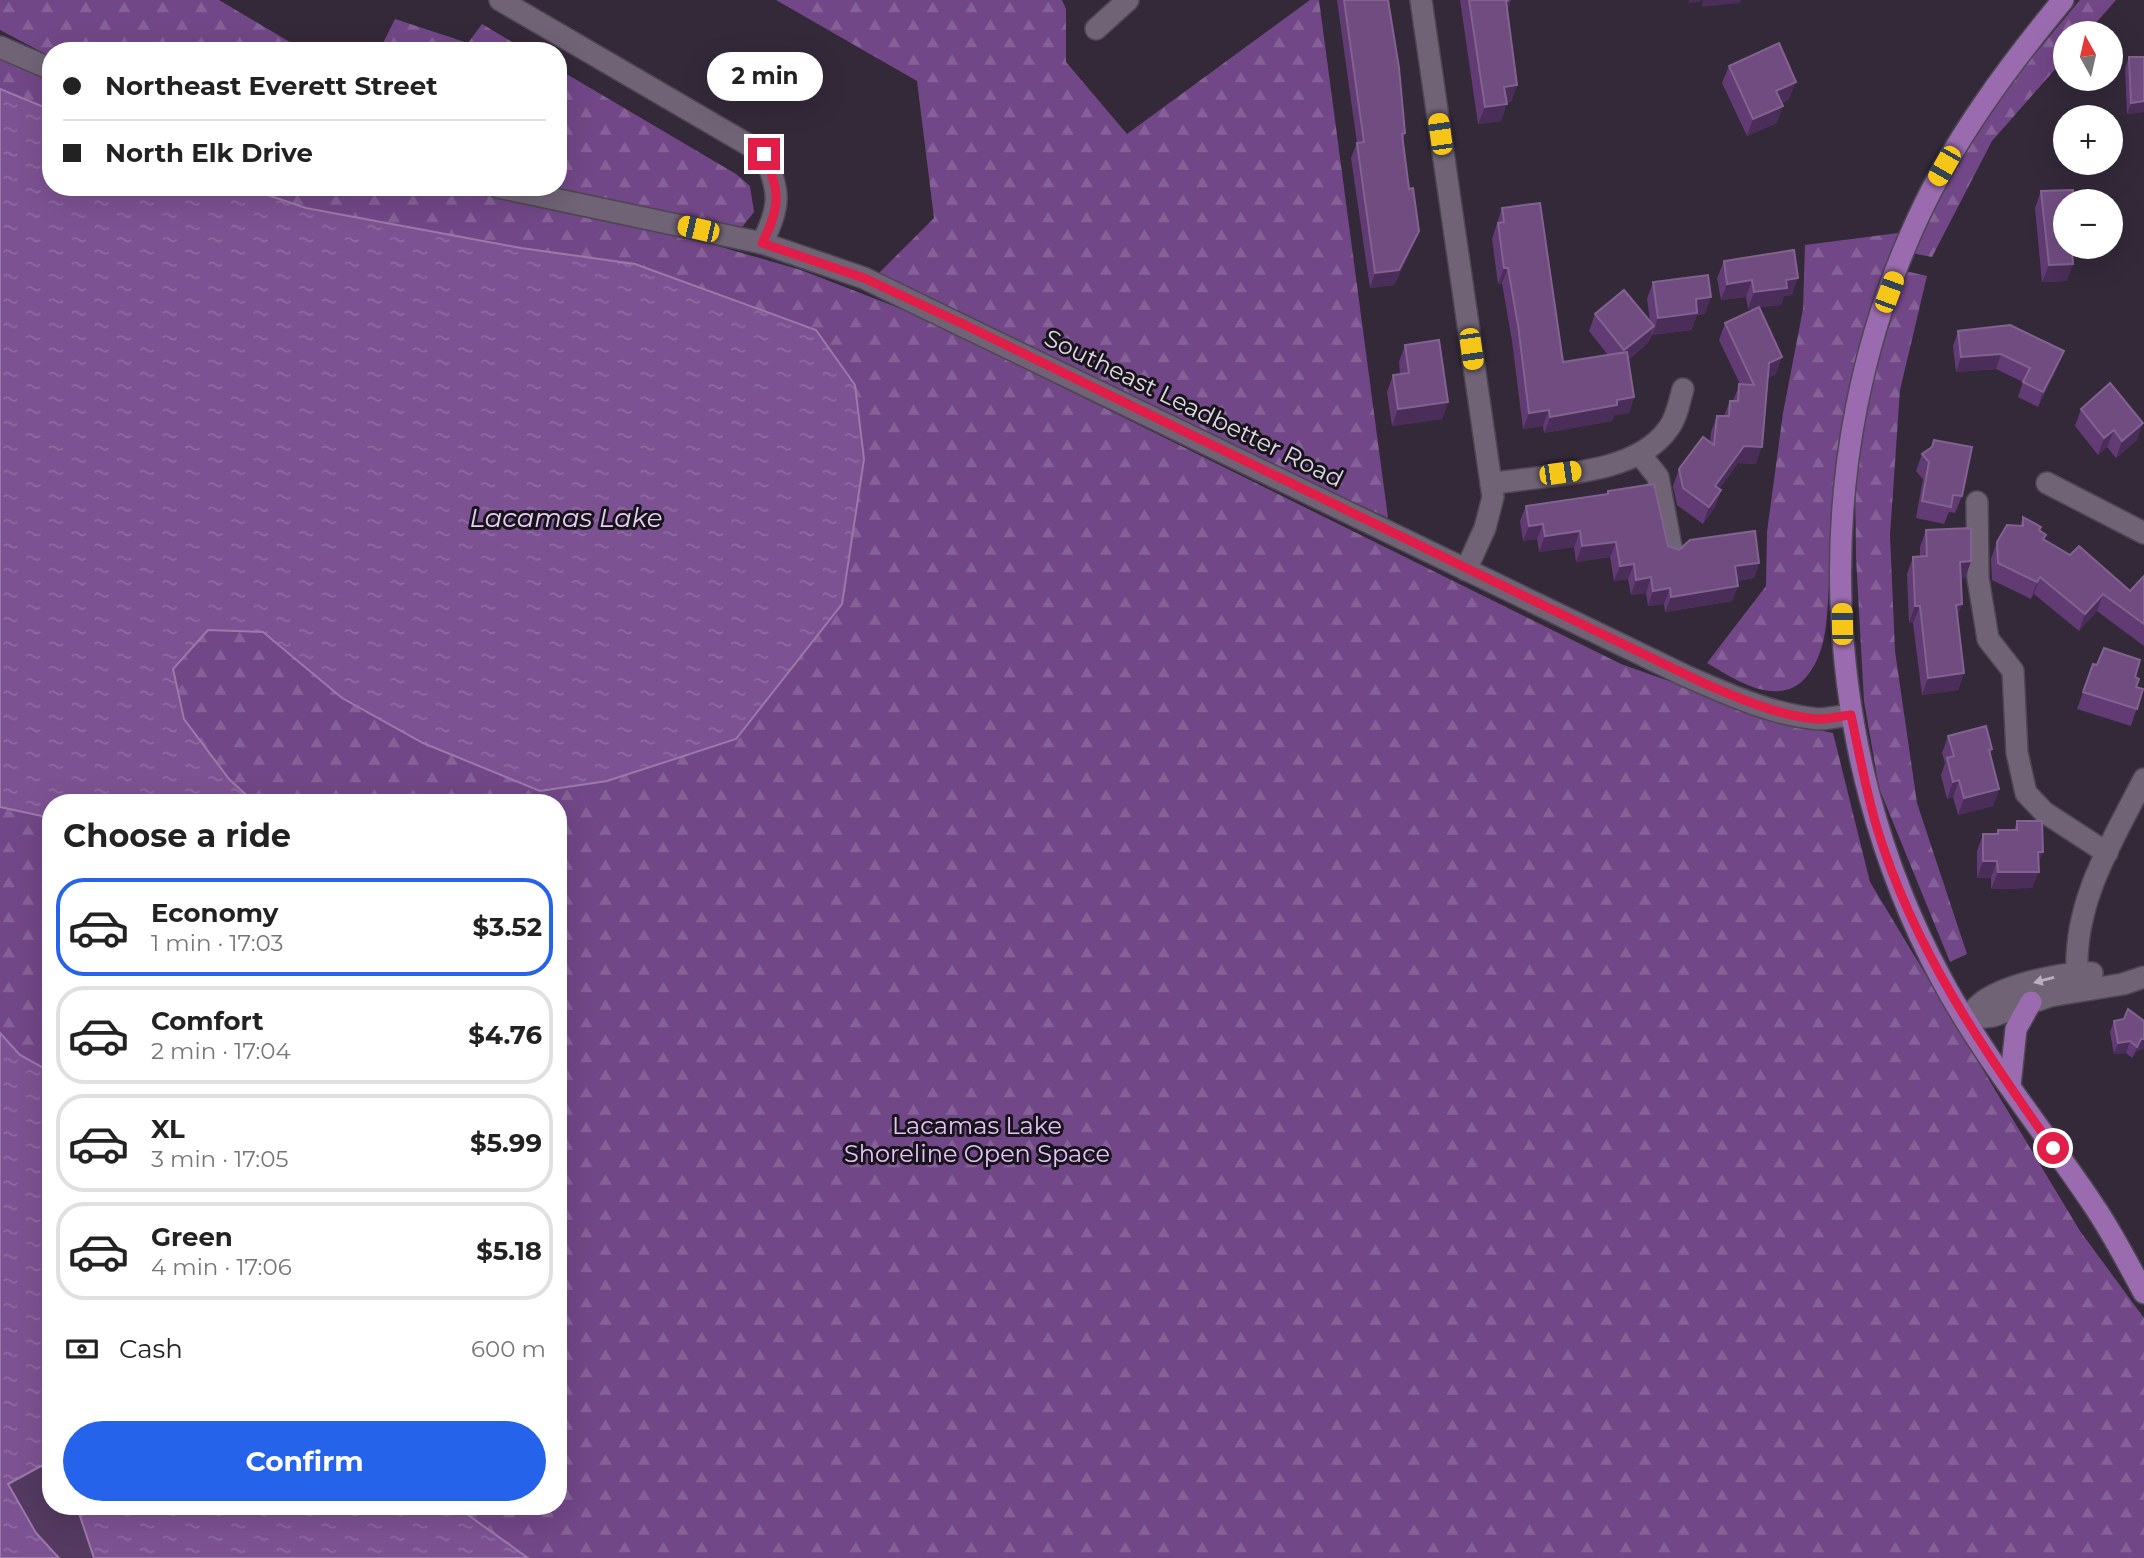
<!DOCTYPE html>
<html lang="en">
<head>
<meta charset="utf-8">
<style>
  body { margin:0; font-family:Montserrat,sans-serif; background:#f2f2f2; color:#222; height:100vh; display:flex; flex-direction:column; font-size:26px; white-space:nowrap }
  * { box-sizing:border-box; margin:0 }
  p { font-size:23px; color:#767676 }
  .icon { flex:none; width:38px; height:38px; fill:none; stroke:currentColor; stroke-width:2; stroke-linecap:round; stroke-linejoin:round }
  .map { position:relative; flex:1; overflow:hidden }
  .drawer { position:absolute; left:42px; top:794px; width:525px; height:721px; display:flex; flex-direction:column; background:#fff; border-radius:28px; box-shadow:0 7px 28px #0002 }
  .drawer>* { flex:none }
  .hud { position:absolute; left:42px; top:42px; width:525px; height:154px; border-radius:28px; box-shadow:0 7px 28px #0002; display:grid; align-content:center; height:154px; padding:0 21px; background:#fff }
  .needle { width:46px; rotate:352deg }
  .fabs { position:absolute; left:2053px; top:21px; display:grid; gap:14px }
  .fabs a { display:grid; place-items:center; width:70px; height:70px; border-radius:50%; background:#fff; box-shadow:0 7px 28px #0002; font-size:35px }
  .end { position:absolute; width:32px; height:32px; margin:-16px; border:9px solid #e11d48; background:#fff; box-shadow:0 0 0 4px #fff }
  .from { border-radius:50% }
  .bubble { position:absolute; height:49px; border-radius:24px; background:#fff; box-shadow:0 7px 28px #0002; font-size:23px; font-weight:700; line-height:49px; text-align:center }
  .car { position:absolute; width:21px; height:42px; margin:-21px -10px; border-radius:9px; box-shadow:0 0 5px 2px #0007; background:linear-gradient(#f5c518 24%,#345 0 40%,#f5c518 0 76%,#345 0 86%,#f5c518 0) }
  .hud b { display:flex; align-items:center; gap:24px; height:66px; font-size:26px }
  .hud b+b { border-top:2px solid #e0e0e0 }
  .hud i { width:18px; height:18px; background:#222 }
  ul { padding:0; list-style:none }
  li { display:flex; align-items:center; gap:21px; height:98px; margin:0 14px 10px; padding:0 7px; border:4px solid #e0e0e0; border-radius:28px }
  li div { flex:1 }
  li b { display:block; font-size:26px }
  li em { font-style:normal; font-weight:700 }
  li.on { border-color:#2563eb }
  li>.icon { width:63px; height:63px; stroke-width:1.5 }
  h2 { padding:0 21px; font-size:32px; line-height:84px }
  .pay { display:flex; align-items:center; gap:18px; height:77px; padding:0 21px; font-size:26px }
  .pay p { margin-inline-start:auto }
  .cta { display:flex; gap:14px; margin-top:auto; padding:14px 21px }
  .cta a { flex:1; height:80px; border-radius:42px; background:#2563eb; color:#fff; font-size:28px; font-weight:700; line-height:80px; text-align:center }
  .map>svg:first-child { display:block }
  .grass { fill:#543a61 }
  .forest { fill:url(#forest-firs) }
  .water { fill:url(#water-ripples); stroke:#9b7aaa; stroke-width:2 }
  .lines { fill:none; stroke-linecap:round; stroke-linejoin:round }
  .minor-casing { stroke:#4e4653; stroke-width:24 }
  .major-casing { stroke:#4e4653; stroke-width:24 }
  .minor { stroke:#6f6375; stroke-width:21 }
  .major { stroke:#9a6caf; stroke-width:21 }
  .wall { fill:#623b75 }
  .shaded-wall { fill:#4a2d58 }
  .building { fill:#704c81; stroke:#826290; stroke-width:2 }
  .oneway { fill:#b8b0bc }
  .route { stroke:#e11d48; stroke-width:9 }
  .labels { text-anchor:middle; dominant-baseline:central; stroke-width:6; stroke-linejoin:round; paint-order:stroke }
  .street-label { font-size:24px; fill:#e0d9e3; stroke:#18141b }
  .park-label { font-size:24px; fill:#e6c2f8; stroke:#18141b }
  .water-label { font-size:26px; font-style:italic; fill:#e7cff4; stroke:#18141b }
</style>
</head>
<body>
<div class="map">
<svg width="2144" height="1558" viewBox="0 0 2144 1558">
  <defs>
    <pattern id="forest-firs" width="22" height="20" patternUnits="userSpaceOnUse" patternTransform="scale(1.75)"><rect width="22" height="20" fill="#724787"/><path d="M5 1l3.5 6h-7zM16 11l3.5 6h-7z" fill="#866198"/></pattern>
    <pattern id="water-ripples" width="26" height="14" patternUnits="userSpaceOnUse" patternTransform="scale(1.75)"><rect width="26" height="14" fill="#7d5292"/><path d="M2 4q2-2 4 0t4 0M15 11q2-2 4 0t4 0" fill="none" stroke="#8f6aa1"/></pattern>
  </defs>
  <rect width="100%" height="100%" fill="#332939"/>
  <path class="grass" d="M41,1466L51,1472V1507H77L94,1558H59L36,1533L8,1484Z"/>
  <g class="forest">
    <path d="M0,0H219L305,51H51V57L0,30Z"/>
    <path d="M776,0H1062L1066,9V62L1127,134L1310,0H1319L1388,518L873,279L934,218L917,81Z"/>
    <path d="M2080,0H2116L2087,33H2065V58L1992,141L1932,257L1911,253L1977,123Z"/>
    <path d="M395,19L468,43L482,24L527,51H379Z"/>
    <path d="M0,59L51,80V110L0,89Z"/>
    <path d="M558,69L736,174L750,186L754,212L739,231L538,187H558Z"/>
    <path d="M244,187H444L655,228L801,270L1007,350L1050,381L1621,664L1793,725L1833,733L1870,882L2080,1231L2144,1318V1558H528L461,1512L457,1507H558V803H255L229,779L184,718L173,669L208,630L263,632L342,698L607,781L736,739L842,604L816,330L635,264L521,248L306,208Z"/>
    <path d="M1898,233C1885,275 1868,318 1859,361C1844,435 1837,509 1829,583C1827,614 1828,651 1807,676C1780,710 1734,679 1707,663L1766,586L1767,532L1783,413L1803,309L1805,245Z"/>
    <path d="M1905,271L1927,276L1900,390L1890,535L1895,651L1917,803L1967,954L1950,962L1879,788L1864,701L1856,557L1855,481L1871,387Z"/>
    <path d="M0,807L51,818V1072L20,1055L0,1033Z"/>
  </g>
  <g class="water">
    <path d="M0,89L51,110V187H244L306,208L521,248L635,264L816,330L855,385L864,459L842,604L736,739L607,781L540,791L423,743L342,698L263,632L208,630L173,669L184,719L229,779L255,803H51V818L0,807Z"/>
    <path d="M0,1033L20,1055L51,1072V1472L41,1466L8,1484L36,1533L59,1558H0Z"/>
    <path d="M77,1507H457L528,1558H94Z"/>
  </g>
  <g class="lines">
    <defs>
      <g id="minor">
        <path d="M500,0L764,154C780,191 781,206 762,243"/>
        <path d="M1421,0L1493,497L1485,528L1466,570"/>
        <path d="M1096,29L1128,0"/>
        <path d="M0,47L51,69"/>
        <path d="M498,187L762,243L864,278L1686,676C1727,694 1773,715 1818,719C1828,719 1840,716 1851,715"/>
        <path d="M1640,454L1658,477L1672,552"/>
        <path d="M2047,483L2144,533"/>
        <path d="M1491,484C1545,474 1634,477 1668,429C1677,418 1679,402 1683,389"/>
        <path d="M1977,502L1978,578L1988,639L2013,671L2017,753L2026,793L2044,812L2107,853"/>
        <path d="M2077,973C2074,900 2112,842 2144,779"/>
        <path d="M1965,1019L1993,1016L2050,996L2123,984L2144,977"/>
        <path d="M1965,1019C1971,1013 1978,1005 1985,1000C2010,984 2062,972 2092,973"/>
      </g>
      <g id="major">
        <path d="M2063,0C2007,68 1954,139 1917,220C1806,459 1817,749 1942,980C1985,1060 2044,1131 2094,1206C2113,1234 2128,1264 2144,1293"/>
        <path d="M2010,1086L2016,1029L2031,1002"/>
      </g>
    </defs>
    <use href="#minor" class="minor-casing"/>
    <use href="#major" class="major-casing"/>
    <use href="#minor" class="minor"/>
    <use href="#major" class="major"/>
  </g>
  <g class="wall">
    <path d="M1337,0H1388L1405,133L1403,140L1409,189L1419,231L1413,246L1394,285L1370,288L1351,158L1357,143Z"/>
    <path d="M1460,0H1511L1507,11L1517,85L1511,102H1507L1501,121L1478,124Z"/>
    <path d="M2129,57L2144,112L2127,114L2125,68Z"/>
    <path d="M1729,66L1789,99L1782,103L1777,123L1747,136L1722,83Z"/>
    <path d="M2041,191L2067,281L2042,282L2035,208Z"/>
    <path d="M1502,208L1563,362L1608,355L1589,331L1595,314L1650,321L1647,299L1653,282L1705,314L1697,315L1691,330L1652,335V334L1648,343L1629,359L1634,397L1629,413L1614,415L1612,421L1544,433L1543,426L1523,429L1512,341L1502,283L1498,284L1492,239Z"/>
    <path d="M1724,261L1792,295L1784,296L1781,305L1759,307L1776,374L1768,378L1756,464L1738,463L1719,489L1721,490L1715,507L1703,524L1677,505L1673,486L1679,469L1710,442L1711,432L1717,416H1724L1730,401H1733L1740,384L1719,340L1725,323L1758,308L1748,309L1746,297L1721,300L1717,278Z"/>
    <path d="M1958,331L2064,351L2058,366L2038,407L2018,397L2023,382L1996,369L1956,372L1953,346Z"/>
    <path d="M1405,345L1448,402L1442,419L1392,426L1387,392L1393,375L1400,374L1399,362Z"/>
    <path d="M2081,409L2137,440L2116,458L2107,447L2098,455L2075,426Z"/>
    <path d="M1934,440L1962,496L1955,513L1949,512L1944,524L1916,518L1923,479L1916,471L1922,454L1931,448Z"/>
    <path d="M1608,491L1668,546L1679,550L1759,563L1754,578L1737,581L1738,586L1732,601L1665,612L1664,604L1648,606L1646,593L1631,595L1628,579L1614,581L1610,557L1576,562L1574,547L1539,552L1537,539L1523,541L1520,521L1526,506L1606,495Z"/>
    <path d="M2023,517L2040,531L2046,535L2044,540L2130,591L2144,576V646L2097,611L2079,631L2034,594L2031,599L1992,580L1991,559L1997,542L2020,526Z"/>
    <path d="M1926,530L1971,561L1965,578H1961L1962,604L1957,618L1964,673L1958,690L1922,695L1913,623H1909L1907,574L1913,557H1920V547Z"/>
    <path d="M2093,664L2135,677L2136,687L2143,689L2131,726L2077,709Z"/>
    <path d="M1948,736L1992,749L1990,755L1999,789L1993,806L1958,815L1953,797L1947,799L1941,775L1945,763L1942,753Z"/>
    <path d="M2017,821L2039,865L2032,888L1991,889V878H1977V851L1983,834H1996L1998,830H2014Z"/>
    <path d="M2114,1021H2144L2137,1051L2132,1058L2126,1053L2114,1054L2110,1032Z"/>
  </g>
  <g class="shaded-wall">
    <path d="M1511,0L1505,16L1506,1Z"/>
    <path d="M1689,0H1701L1700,2L1688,3Z"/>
    <path d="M1703,0H1741L1740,3L1701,7Z"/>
    <path d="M1796,82L1789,99L1770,108L1776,91Z"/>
    <path d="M1517,85L1511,102L1498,104L1504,87Z"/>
    <path d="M2144,101V112L2127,114L2131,103Z"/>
    <path d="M1507,104L1501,121L1478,124L1485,107Z"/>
    <path d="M1783,106L1777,123L1747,136L1753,119Z"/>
    <path d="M1419,231L1413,246L1394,285L1370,288L1375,273Z"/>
    <path d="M2073,264L2067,281L2042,282L2049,265Z"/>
    <path d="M1504,268H1508L1502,283L1498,284Z"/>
    <path d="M1798,278L1792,295L1784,296L1781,305L1748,309L1754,292L1786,280Z"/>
    <path d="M1752,280L1746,297L1721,300L1727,284Z"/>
    <path d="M1711,297L1705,314L1697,315L1691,330L1652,335L1658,318L1696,299Z"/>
    <path d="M1654,326L1648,343L1618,367L1624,350Z"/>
    <path d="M2064,351L2058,366L2038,407L2043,392Z"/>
    <path d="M2001,354L1996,369L1956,372L1961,357Z"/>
    <path d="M1782,357L1776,374L1763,380L1769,363Z"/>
    <path d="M1634,397L1629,413L1614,415L1612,421L1544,433L1550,417L1617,400Z"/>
    <path d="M1448,402L1442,419L1392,426L1398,409Z"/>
    <path d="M1549,410L1543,426L1523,429L1529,413Z"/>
    <path d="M2143,423L2137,440L2116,458L2122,441Z"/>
    <path d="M2114,430L2107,447L2098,455L2104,438Z"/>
    <path d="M1744,446L1762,447L1756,464L1738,463L1709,503L1715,486Z"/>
    <path d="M1721,490L1715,507L1703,524L1709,507Z"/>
    <path d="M1543,524L1537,539L1523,541L1529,526Z"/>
    <path d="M1580,531L1574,547L1539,552L1545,536Z"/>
    <path d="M1616,542L1610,557L1576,562L1582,546Z"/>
    <path d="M1971,561L1965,578L1954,579L1960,562Z"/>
    <path d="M1759,563L1754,578L1730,582L1735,566Z"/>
    <path d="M1634,564L1628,579L1614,581L1620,566Z"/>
    <path d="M1651,577L1646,593L1631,595L1636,580Z"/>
    <path d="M2040,577L2034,594L2031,599L2037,582Z"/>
    <path d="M1738,586L1732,601L1665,612L1671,597Z"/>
    <path d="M1670,588L1664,604L1648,606L1653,591Z"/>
    <path d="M2103,594L2097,611L2079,631L2085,614Z"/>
    <path d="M1962,604L1956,621V605Z"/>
    <path d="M1915,606H1920L1913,623H1909Z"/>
    <path d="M1964,673L1958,690L1922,695L1928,678Z"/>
    <path d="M1959,780L1953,797L1947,799L1953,782Z"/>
    <path d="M1999,789L1993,806L1958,815L1964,798Z"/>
    <path d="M2038,852H2043L2037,869Z"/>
    <path d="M1983,861H1997L1991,878H1977Z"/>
    <path d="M1998,872H2039L2032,888L1991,889Z"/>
    <path d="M2141,1039H2144V1049L2137,1051L2132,1058Z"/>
    <path d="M2130,1041L2126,1053L2114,1054L2118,1043Z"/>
  </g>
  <g class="building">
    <path d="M1344,0H1388L1399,68L1405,133L1402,134L1409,189L1413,188L1419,231L1399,270L1375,273L1357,143L1364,142Z"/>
    <path d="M1469,0H1509L1506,1L1517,85L1504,87L1507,104L1485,107Z"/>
    <path d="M1779,43L1796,82L1776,91L1783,106L1753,119L1729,66Z"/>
    <path d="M2129,57H2144V101L2131,103Z"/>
    <path d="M2073,190V201H2065V247H2072L2073,264L2049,265L2041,191Z"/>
    <path d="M1540,203L1563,362L1627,352L1634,397L1617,400V405L1550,417L1549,410L1529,413L1518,325L1508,268H1504L1498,223L1504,222L1502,208Z"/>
    <path d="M1794,250L1798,278L1786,280L1787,288L1754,292L1752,280L1727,284L1724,261Z"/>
    <path d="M1708,275L1711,297L1696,299L1697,313L1658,318L1653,282Z"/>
    <path d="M1624,290L1654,326L1624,350L1595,314Z"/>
    <path d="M1759,307L1782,357L1769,363L1762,447L1744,446L1715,486L1721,490L1709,507L1683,488L1679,469L1703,437L1714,445L1717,416H1729L1730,401H1738L1739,384L1754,385L1725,323Z"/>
    <path d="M2010,325L2064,351L2043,392L2023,382L2030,368L2001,354L1961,357L1958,331Z"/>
    <path d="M1439,340L1448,402L1398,409L1393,375L1409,373L1405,345Z"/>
    <path d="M2110,383L2143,423L2122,441L2114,430L2104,438L2081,409Z"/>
    <path d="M1934,440L1972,447L1962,496L1953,495L1951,507L1922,501L1929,462L1922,454L1932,447Z"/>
    <path d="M1654,484L1668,546L1679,550L1690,540L1755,531L1759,563L1735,566L1738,586L1671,597L1670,588L1653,591L1651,577L1636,580L1634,564L1620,566L1616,542L1582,546L1580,531L1545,536L1543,524L1529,526L1526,506L1608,494V491Z"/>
    <path d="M2023,517L2041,527L2039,530L2046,535L2043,539L2070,555L2079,546L2130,591L2144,576V624L2103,594L2085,614L2040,577L2037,582L1998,563L1997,542L2007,525L2023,526Z"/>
    <path d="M1971,528V561L1960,562L1962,604L1956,605L1964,673L1928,678L1920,606H1915L1913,557L1927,556L1926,530Z"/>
    <path d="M2104,648L2140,660L2135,677L2139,679L2136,687L2143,689L2137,709L2083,692L2093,664L2097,665Z"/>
    <path d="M1986,726L1992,749L1989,750L1999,789L1964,798L1959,780L1953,782L1947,758L1954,756L1948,736Z"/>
    <path d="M2017,821H2042L2043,852H2038L2039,872H1998L1997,861H1983V834H1998V830H2017Z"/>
    <path d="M2128,1009L2144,1021V1039H2141L2137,1047L2130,1041L2118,1043L2114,1021L2124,1019Z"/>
  </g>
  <defs><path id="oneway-solid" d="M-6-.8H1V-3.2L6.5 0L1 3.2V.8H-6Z" transform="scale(1.75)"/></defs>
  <use class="oneway" href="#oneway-solid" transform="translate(2044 980) rotate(165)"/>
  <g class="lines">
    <path class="route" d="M764,154C780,191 781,207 762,243L864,278L963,324L1699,681C1736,697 1778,716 1818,719C1829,719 1841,716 1851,715C1859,753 1866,791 1877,828C1913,947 1982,1048 2053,1148"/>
  </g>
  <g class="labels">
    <g class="street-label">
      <text transform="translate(1194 408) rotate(26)">Southeast Leadbetter Road</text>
    </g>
    <g class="park-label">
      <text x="977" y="1125">Lacamas Lake<tspan x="977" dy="28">Shoreline Open Space</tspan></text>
    </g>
    <g class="water-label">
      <text x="566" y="518">Lacamas Lake</text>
    </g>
  </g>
</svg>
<div class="fabs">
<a><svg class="needle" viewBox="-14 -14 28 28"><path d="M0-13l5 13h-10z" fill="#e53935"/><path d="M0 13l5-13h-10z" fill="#767676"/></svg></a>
<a>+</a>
<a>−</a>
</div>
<i class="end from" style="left:2053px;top:1148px"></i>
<i class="end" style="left:764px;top:154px"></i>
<div class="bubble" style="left:707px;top:52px;width:116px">2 min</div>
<i class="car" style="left:1440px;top:134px;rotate:352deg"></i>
<i class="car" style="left:1944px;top:166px;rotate:210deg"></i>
<i class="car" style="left:698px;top:229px;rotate:283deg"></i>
<i class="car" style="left:1889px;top:292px;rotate:20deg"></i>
<i class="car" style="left:1471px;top:349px;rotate:172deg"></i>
<i class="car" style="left:1560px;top:473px;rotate:82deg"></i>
<i class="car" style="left:1842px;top:624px;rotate:359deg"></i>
<div class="hud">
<b><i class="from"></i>Northeast Everett Street</b>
<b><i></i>North Elk Drive</b>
</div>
<section class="drawer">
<h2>Choose a ride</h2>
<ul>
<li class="on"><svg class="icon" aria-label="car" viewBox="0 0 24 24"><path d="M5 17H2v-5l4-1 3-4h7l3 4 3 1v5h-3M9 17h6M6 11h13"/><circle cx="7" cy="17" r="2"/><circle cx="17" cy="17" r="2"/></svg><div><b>Economy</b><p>1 min · 17:03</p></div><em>$3.52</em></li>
<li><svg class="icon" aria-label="car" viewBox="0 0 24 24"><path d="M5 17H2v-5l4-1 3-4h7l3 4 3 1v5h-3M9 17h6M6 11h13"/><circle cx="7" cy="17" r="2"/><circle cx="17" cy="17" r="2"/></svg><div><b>Comfort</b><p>2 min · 17:04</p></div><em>$4.76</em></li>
<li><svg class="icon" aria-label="car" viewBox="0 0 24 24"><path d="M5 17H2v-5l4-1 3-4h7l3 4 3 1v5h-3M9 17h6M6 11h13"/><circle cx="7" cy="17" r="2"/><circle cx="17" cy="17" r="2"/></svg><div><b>XL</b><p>3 min · 17:05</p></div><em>$5.99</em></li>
<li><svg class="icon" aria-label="car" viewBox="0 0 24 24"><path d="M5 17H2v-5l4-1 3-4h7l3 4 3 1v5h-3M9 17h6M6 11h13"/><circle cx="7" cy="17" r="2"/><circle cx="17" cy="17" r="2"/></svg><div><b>Green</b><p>4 min · 17:06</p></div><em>$5.18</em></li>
</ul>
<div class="pay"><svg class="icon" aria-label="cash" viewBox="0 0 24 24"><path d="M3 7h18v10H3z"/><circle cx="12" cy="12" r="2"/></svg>Cash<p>600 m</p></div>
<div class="cta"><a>Confirm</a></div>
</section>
</div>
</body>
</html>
